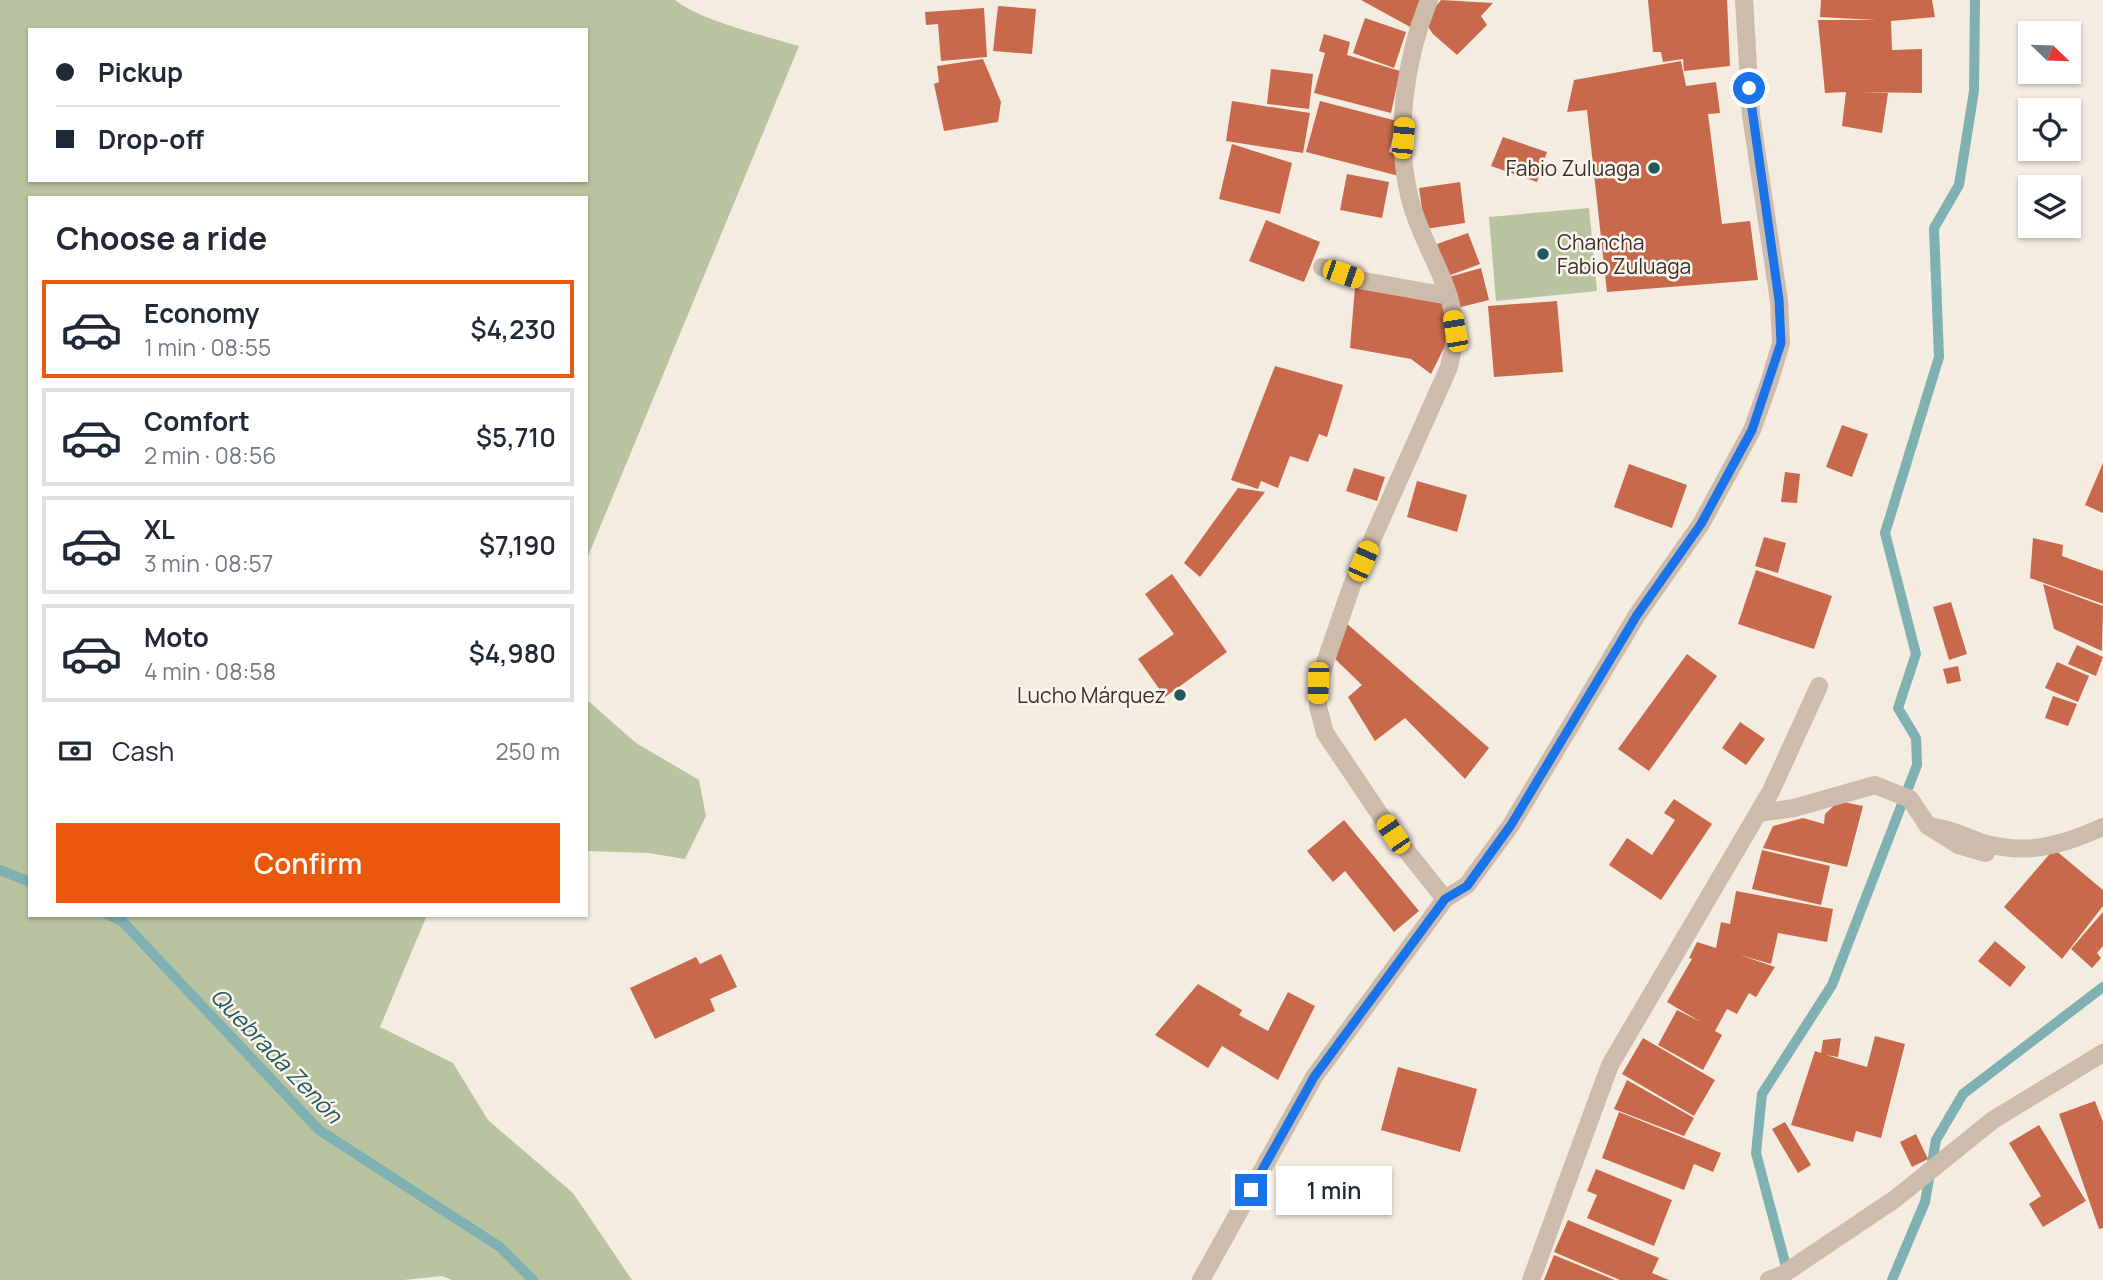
<!DOCTYPE html>
<html lang="en">
<head>
<meta charset="utf-8">
<style>
  body { margin:0; font-family:Manrope,sans-serif; background:#f6f6f7; color:#1f2937; height:100vh; display:flex; flex-direction:column; font-size:26px; white-space:nowrap }
  * { box-sizing:border-box; margin:0 }
  p { font-size:23px; color:#747a83 }
  .icon { flex:none; width:38px; height:38px; fill:none; stroke:currentColor; stroke-width:2; stroke-linecap:round; stroke-linejoin:round }
  .map { position:relative; flex:1; overflow:hidden }
  .sheet { position:absolute; left:28px; top:196px; width:560px; height:721px; display:flex; flex-direction:column; background:#fff; border-radius:0px; box-shadow:0 2px 5px #0004 }
  .sheet>* { flex:none }
  .banner { position:absolute; left:28px; top:28px; width:560px; height:154px; border-radius:0px; box-shadow:0 2px 5px #0004; display:grid; align-content:center; height:154px; padding:0 28px; background:#fff }
  .needle { width:46px; rotate:113deg }
  .tools { position:absolute; left:2018px; top:21px; display:grid; gap:14px }
  .tools a { display:grid; place-items:center; width:63px; height:63px; border-radius:0px; background:#fff; box-shadow:0 2px 5px #0004; font-size:35px }
  .end { position:absolute; width:32px; height:32px; margin:-16px; border:9px solid #1a73e8; background:#fff; box-shadow:0 0 0 4px #fff }
  .from { border-radius:50% }
  .bubble { position:absolute; height:49px; border-radius:0px; background:#fff; box-shadow:0 2px 5px #0004; font-size:23px; font-weight:600; line-height:49px; text-align:center }
  .car { position:absolute; width:21px; height:42px; margin:-21px -10px; border-radius:9px; box-shadow:0 0 5px 2px #0007; background:linear-gradient(#f5c518 24%,#345 0 40%,#f5c518 0 76%,#345 0 86%,#f5c518 0) }
  .banner b { display:flex; align-items:center; gap:24px; height:66px; font-size:26px }
  .banner b+b { border-top:2px solid #e0e1e3 }
  .banner i { width:18px; height:18px; background:#1f2937 }
  ul { padding:0; list-style:none }
  li { display:flex; align-items:center; gap:21px; height:98px; margin:0 14px 10px; padding:0 14px; border:4px solid #e0e1e3; border-radius:0px }
  li div { flex:1 }
  li b { display:block; font-size:26px }
  li em { font-style:normal; font-weight:600 }
  li.on { border-color:#ea580c }
  li>.icon { width:63px; height:63px; stroke-width:1.5 }
  h2 { padding:0 28px; font-size:32px; line-height:84px }
  .pay { display:flex; align-items:center; gap:18px; height:77px; padding:0 28px; font-size:26px }
  .pay p { margin-inline-start:auto }
  .action { display:flex; gap:14px; margin-top:auto; padding:14px 28px }
  .action a { flex:1; height:80px; border-radius:0px; background:#ea580c; color:#fff; font-size:28px; font-weight:600; line-height:80px; text-align:center }
  .map>svg:first-child { display:block }
  .green { fill:#b8c4a0; fill-rule:evenodd }
  .lines { fill:none; stroke-linecap:round; stroke-linejoin:round }
  .stream { stroke:#7fb0b2; stroke-width:10 }
  .building { fill:#c8694b }
  .lane { stroke:#cdbbac; stroke-width:18 }
  .street { stroke:#cdbbac; stroke-width:18 }
  .route { stroke:#1a73e8; stroke-width:9 }
  .poi-dot { fill:#1f5a5e; stroke:#fbf5ee; stroke-width:2.5 }
  .labels { text-anchor:middle; dominant-baseline:central; stroke-width:5; stroke-linejoin:round; paint-order:stroke }
  .poi-label { font-size:21px; fill:#3b302b; stroke:#fbf5ee; text-anchor:end }
  .water-label { font-size:23px; font-style:italic; fill:#1f5a5e; stroke:#fbf5ee }
</style>
</head>
<body>
<div class="map">
<svg width="2103" height="1280" viewBox="0 0 2103 1280">
  <rect width="100%" height="100%" fill="#f4ebe1"/>
  <g class="green">
    <path d="M0,0H675C701,21 766,36 799,46L586,561V198H30V915H427L380,1027L453,1063L488,1120L573,1193L632,1280H452L442,1276L404,1280H0ZM30,30H586V180H30Z"/>
    <path d="M1589,208L1597,291L1496,301L1489,217Z"/>
    <path d="M586,699L636,743L699,780L706,816L685,859L649,853L586,851Z"/>
  </g>
  <g class="lines">
    <g class="stream">
      <path d="M0,870L30,882"/>
      <path d="M108,915L122,921L319,1130L500,1247L533,1280"/>
      <path d="M1788,1274L1756,1153L1762,1094L1832,985L1917,765L1916,738L1898,708L1916,654L1885,533L1939,357L1934,228L1959,185L1974,91L1975,0"/>
      <path d="M1892,1280L1925,1202L1936,1140L1963,1094L2103,987"/>
    </g>
  </g>
  <g class="building">
    <path d="M1361,0H1426L1412,28Z"/>
    <path d="M1441,0L1493,3L1481,16L1487,25L1457,55L1433,34L1424,21Z"/>
    <path d="M1648,0H1727L1730,66L1684,71L1683,59L1663,62L1661,52H1653Z"/>
    <path d="M1821,0H1932L1935,17L1891,21L1892,50L1922,49V93L1859,92L1888,93L1882,133L1842,126L1846,92L1825,93L1818,20H1876L1820,17Z"/>
    <path d="M998,6L1036,9L1032,54L993,51Z"/>
    <path d="M984,8L987,57L941,61L938,24L926,25L925,12Z"/>
    <path d="M1365,18L1406,32L1394,68L1353,53Z"/>
    <path d="M1324,34L1350,42L1347,55L1400,71L1391,113L1314,93L1325,53L1319,51Z"/>
    <path d="M983,59L1001,102L998,122L944,131L934,84L939,82L937,66Z"/>
    <path d="M1681,61L1686,86L1716,82L1720,113L1708,114L1722,224L1750,221L1758,280L1607,292L1587,110L1567,112L1574,80Z"/>
    <path d="M1271,69L1313,74L1309,109L1267,104Z"/>
    <path d="M1232,101L1310,113L1303,153L1226,141Z"/>
    <path d="M1320,101L1397,121L1389,152L1408,157L1403,177L1306,152Z"/>
    <path d="M1503,137L1547,152L1537,182L1491,166Z"/>
    <path d="M1232,144L1292,163L1280,214L1219,199Z"/>
    <path d="M1347,174L1389,182L1382,218L1340,210Z"/>
    <path d="M1460,182L1465,223L1425,229L1419,188Z"/>
    <path d="M1266,220L1320,242L1304,282L1249,261Z"/>
    <path d="M1468,233L1480,264L1448,276L1437,244Z"/>
    <path d="M1481,268L1489,300L1457,308L1449,277Z"/>
    <path d="M1355,287L1442,298L1446,311L1447,348H1444L1431,374L1411,359L1350,348Z"/>
    <path d="M1557,301L1563,372L1494,377L1488,306Z"/>
    <path d="M1275,366L1343,385L1327,437L1319,434L1308,462L1290,456L1278,488L1261,481L1258,489L1231,480Z"/>
    <path d="M1842,425L1868,434L1852,477L1826,467Z"/>
    <path d="M2103,463V513L2085,505Z"/>
    <path d="M1629,464L1687,485L1672,528L1614,507Z"/>
    <path d="M1354,468L1385,477L1377,501L1346,491Z"/>
    <path d="M1785,472L1800,474L1797,503L1781,502Z"/>
    <path d="M1417,481L1467,495L1457,532L1407,517Z"/>
    <path d="M1238,488L1265,492L1200,577L1184,563Z"/>
    <path d="M1764,537L1786,543L1778,573L1755,566Z"/>
    <path d="M2033,538L2063,545L2062,556L2103,571V604L2030,578Z"/>
    <path d="M1756,570L1832,596L1814,649L1738,624Z"/>
    <path d="M1172,574L1227,652L1165,697L1138,659L1174,634L1145,594Z"/>
    <path d="M2043,584L2103,606L2102,651L2054,629Z"/>
    <path d="M1951,602L1967,654L1949,660L1933,607Z"/>
    <path d="M1345,622L1489,748L1465,779L1405,718L1375,741L1348,697L1362,685L1334,658Z"/>
    <path d="M2077,645L2103,657L2096,676L2068,664Z"/>
    <path d="M1687,654L1717,676L1649,771L1618,749Z"/>
    <path d="M2057,662L2089,676L2078,702L2045,688Z"/>
    <path d="M1958,666L1961,681L1947,684L1943,669Z"/>
    <path d="M2053,696L2077,704L2068,726L2045,718Z"/>
    <path d="M1740,722L1765,739L1746,765L1722,748Z"/>
    <path d="M1674,799L1712,824L1661,900L1609,865L1627,838L1652,855L1675,820L1664,813Z"/>
    <path d="M1839,801L1863,806L1847,867L1763,848L1773,826L1803,818L1824,824L1825,814Z"/>
    <path d="M1344,820L1419,911L1394,932L1345,871L1333,882L1307,851Z"/>
    <path d="M2054,849L2103,890V906L2062,959L2004,907Z"/>
    <path d="M1762,850L1830,866L1821,905L1752,889Z"/>
    <path d="M1736,891L1833,909L1827,942L1778,933L1771,964L1740,955L1775,967L1756,997L1749,993L1737,1014L1727,1009L1715,1031L1722,1035L1703,1070L1658,1045L1677,1010L1701,1022L1667,1002L1692,959L1689,958L1697,942L1716,948L1721,922L1730,924Z"/>
    <path d="M2103,912V946L2097,953L2101,958L2092,968L2071,949Z"/>
    <path d="M1995,941L2026,967L2010,987L1978,961Z"/>
    <path d="M721,954L737,987L710,999L715,1011L655,1039L630,988L696,957L700,964Z"/>
    <path d="M1198,984L1242,1010L1239,1015L1268,1031L1288,992L1315,1006L1278,1080L1222,1046L1208,1068L1155,1035Z"/>
    <path d="M1875,1036L1905,1044L1881,1138L1856,1131L1853,1142L1791,1125L1815,1051L1821,1053L1823,1040L1841,1038L1838,1057L1826,1055L1867,1067Z"/>
    <path d="M1643,1038L1715,1080L1694,1116L1622,1074Z"/>
    <path d="M1398,1067L1477,1089L1460,1152L1381,1130Z"/>
    <path d="M1627,1080L1694,1118L1684,1136L1614,1109Z"/>
    <path d="M2095,1101L2103,1122V1228L2099,1229L2059,1114Z"/>
    <path d="M1619,1112L1721,1153L1713,1172L1694,1164L1684,1190L1602,1158Z"/>
    <path d="M1785,1122L1811,1165L1798,1173L1772,1129Z"/>
    <path d="M2039,1125L2086,1201L2043,1227L2029,1204L2041,1196L2009,1143Z"/>
    <path d="M1916,1134L1928,1159L1912,1167L1900,1142Z"/>
    <path d="M1596,1169L1672,1200L1654,1246L1587,1218L1597,1195L1587,1191Z"/>
    <path d="M1568,1220L1659,1258L1652,1273L1669,1280H1620L1554,1252Z"/>
    <path d="M1554,1255L1615,1280H1544Z"/>
  </g>
  <g class="lines">
    <g class="lane">
      <path d="M1322,267L1364,281L1449,296"/>
      <path d="M1759,813L1794,808L1875,785L1910,799L1928,826L1958,845L1986,853"/>
    </g>
    <g class="street">
      <path d="M1429,0C1405,59 1394,136 1410,199C1421,244 1453,283 1455,330C1456,342 1451,355 1449,367L1352,585L1318,683V707L1325,733L1393,834L1445,899"/>
      <path d="M1928,826C1947,828 1962,835 1980,842C2025,856 2061,846 2103,827"/>
      <path d="M1201,1280L1314,1077L1445,899L1467,885L1511,825L1637,615L1701,524L1752,430L1769,383L1781,343L1779,301L1751,115L1744,0"/>
      <path d="M1531,1280L1610,1065L1771,791L1819,686"/>
      <path d="M1769,1280L1782,1275L1895,1199L1993,1120L2103,1053"/>
    </g>
  </g>
  <g class="lines">
    <path class="route" d="M1251,1190L1314,1077L1445,899L1467,886L1511,825L1637,615L1701,524L1752,430L1781,343L1779,300L1749,88"/>
  </g>
  <g class="poi-dot">
    <circle cx="1654" cy="168" r="7"/>
    <circle cx="1543" cy="254" r="7"/>
    <circle cx="1180" cy="695" r="7"/>
  </g>
  <g class="labels">
    <g class="poi-label">
      <text x="1640" y="168">Fabio Zuluaga</text>
      <text x="1557" y="242" text-anchor="start">Chancha<tspan x="1557" dy="24">Fabio Zuluaga</tspan></text>
      <text x="1166" y="695">Lucho Márquez</text>
    </g>
    <g class="water-label">
      <text transform="translate(277 1055) rotate(46)">Quebrada Zenón</text>
    </g>
  </g>
</svg>
<div class="tools">
<a><svg class="needle" viewBox="-14 -14 28 28"><path d="M0-13l5 13h-10z" fill="#e53935"/><path d="M0 13l5-13h-10z" fill="#747a83"/></svg></a>
<a><svg class="icon" aria-label="locate" viewBox="0 0 24 24"><circle cx="12" cy="12" r="6"/><path d="M12 2v4M12 18v4M2 12h4M18 12h4"/></svg></a>
<a><svg class="icon" aria-label="layers" viewBox="0 0 24 24"><path d="M12 4l9 5-9 5-9-5zM3 14l9 5 9-5"/></svg></a>
</div>
<i class="end from" style="left:1749px;top:88px"></i>
<i class="end" style="left:1251px;top:1190px"></i>
<div class="bubble" style="left:1276px;top:1166px;width:116px">1 min</div>
<i class="car" style="left:1403px;top:138px;rotate:5deg"></i>
<i class="car" style="left:1343px;top:274px;rotate:109deg"></i>
<i class="car" style="left:1455px;top:331px;rotate:350deg"></i>
<i class="car" style="left:1363px;top:561px;rotate:24deg"></i>
<i class="car" style="left:1318px;top:683px;rotate:182deg"></i>
<i class="car" style="left:1393px;top:834px;rotate:326deg"></i>
<div class="banner">
<b><i class="from"></i>Pickup</b>
<b><i></i>Drop-off</b>
</div>
<section class="sheet">
<h2>Choose a ride</h2>
<ul>
<li class="on"><svg class="icon" aria-label="car" viewBox="0 0 24 24"><path d="M5 17H2v-5l4-1 3-4h7l3 4 3 1v5h-3M9 17h6M6 11h13"/><circle cx="7" cy="17" r="2"/><circle cx="17" cy="17" r="2"/></svg><div><b>Economy</b><p>1 min · 08:55</p></div><em>$4,230</em></li>
<li><svg class="icon" aria-label="car" viewBox="0 0 24 24"><path d="M5 17H2v-5l4-1 3-4h7l3 4 3 1v5h-3M9 17h6M6 11h13"/><circle cx="7" cy="17" r="2"/><circle cx="17" cy="17" r="2"/></svg><div><b>Comfort</b><p>2 min · 08:56</p></div><em>$5,710</em></li>
<li><svg class="icon" aria-label="car" viewBox="0 0 24 24"><path d="M5 17H2v-5l4-1 3-4h7l3 4 3 1v5h-3M9 17h6M6 11h13"/><circle cx="7" cy="17" r="2"/><circle cx="17" cy="17" r="2"/></svg><div><b>XL</b><p>3 min · 08:57</p></div><em>$7,190</em></li>
<li><svg class="icon" aria-label="car" viewBox="0 0 24 24"><path d="M5 17H2v-5l4-1 3-4h7l3 4 3 1v5h-3M9 17h6M6 11h13"/><circle cx="7" cy="17" r="2"/><circle cx="17" cy="17" r="2"/></svg><div><b>Moto</b><p>4 min · 08:58</p></div><em>$4,980</em></li>
</ul>
<div class="pay"><svg class="icon" aria-label="cash" viewBox="0 0 24 24"><path d="M3 7h18v10H3z"/><circle cx="12" cy="12" r="2"/></svg>Cash<p>250 m</p></div>
<div class="action"><a>Confirm</a></div>
</section>
</div>
</body>
</html>
